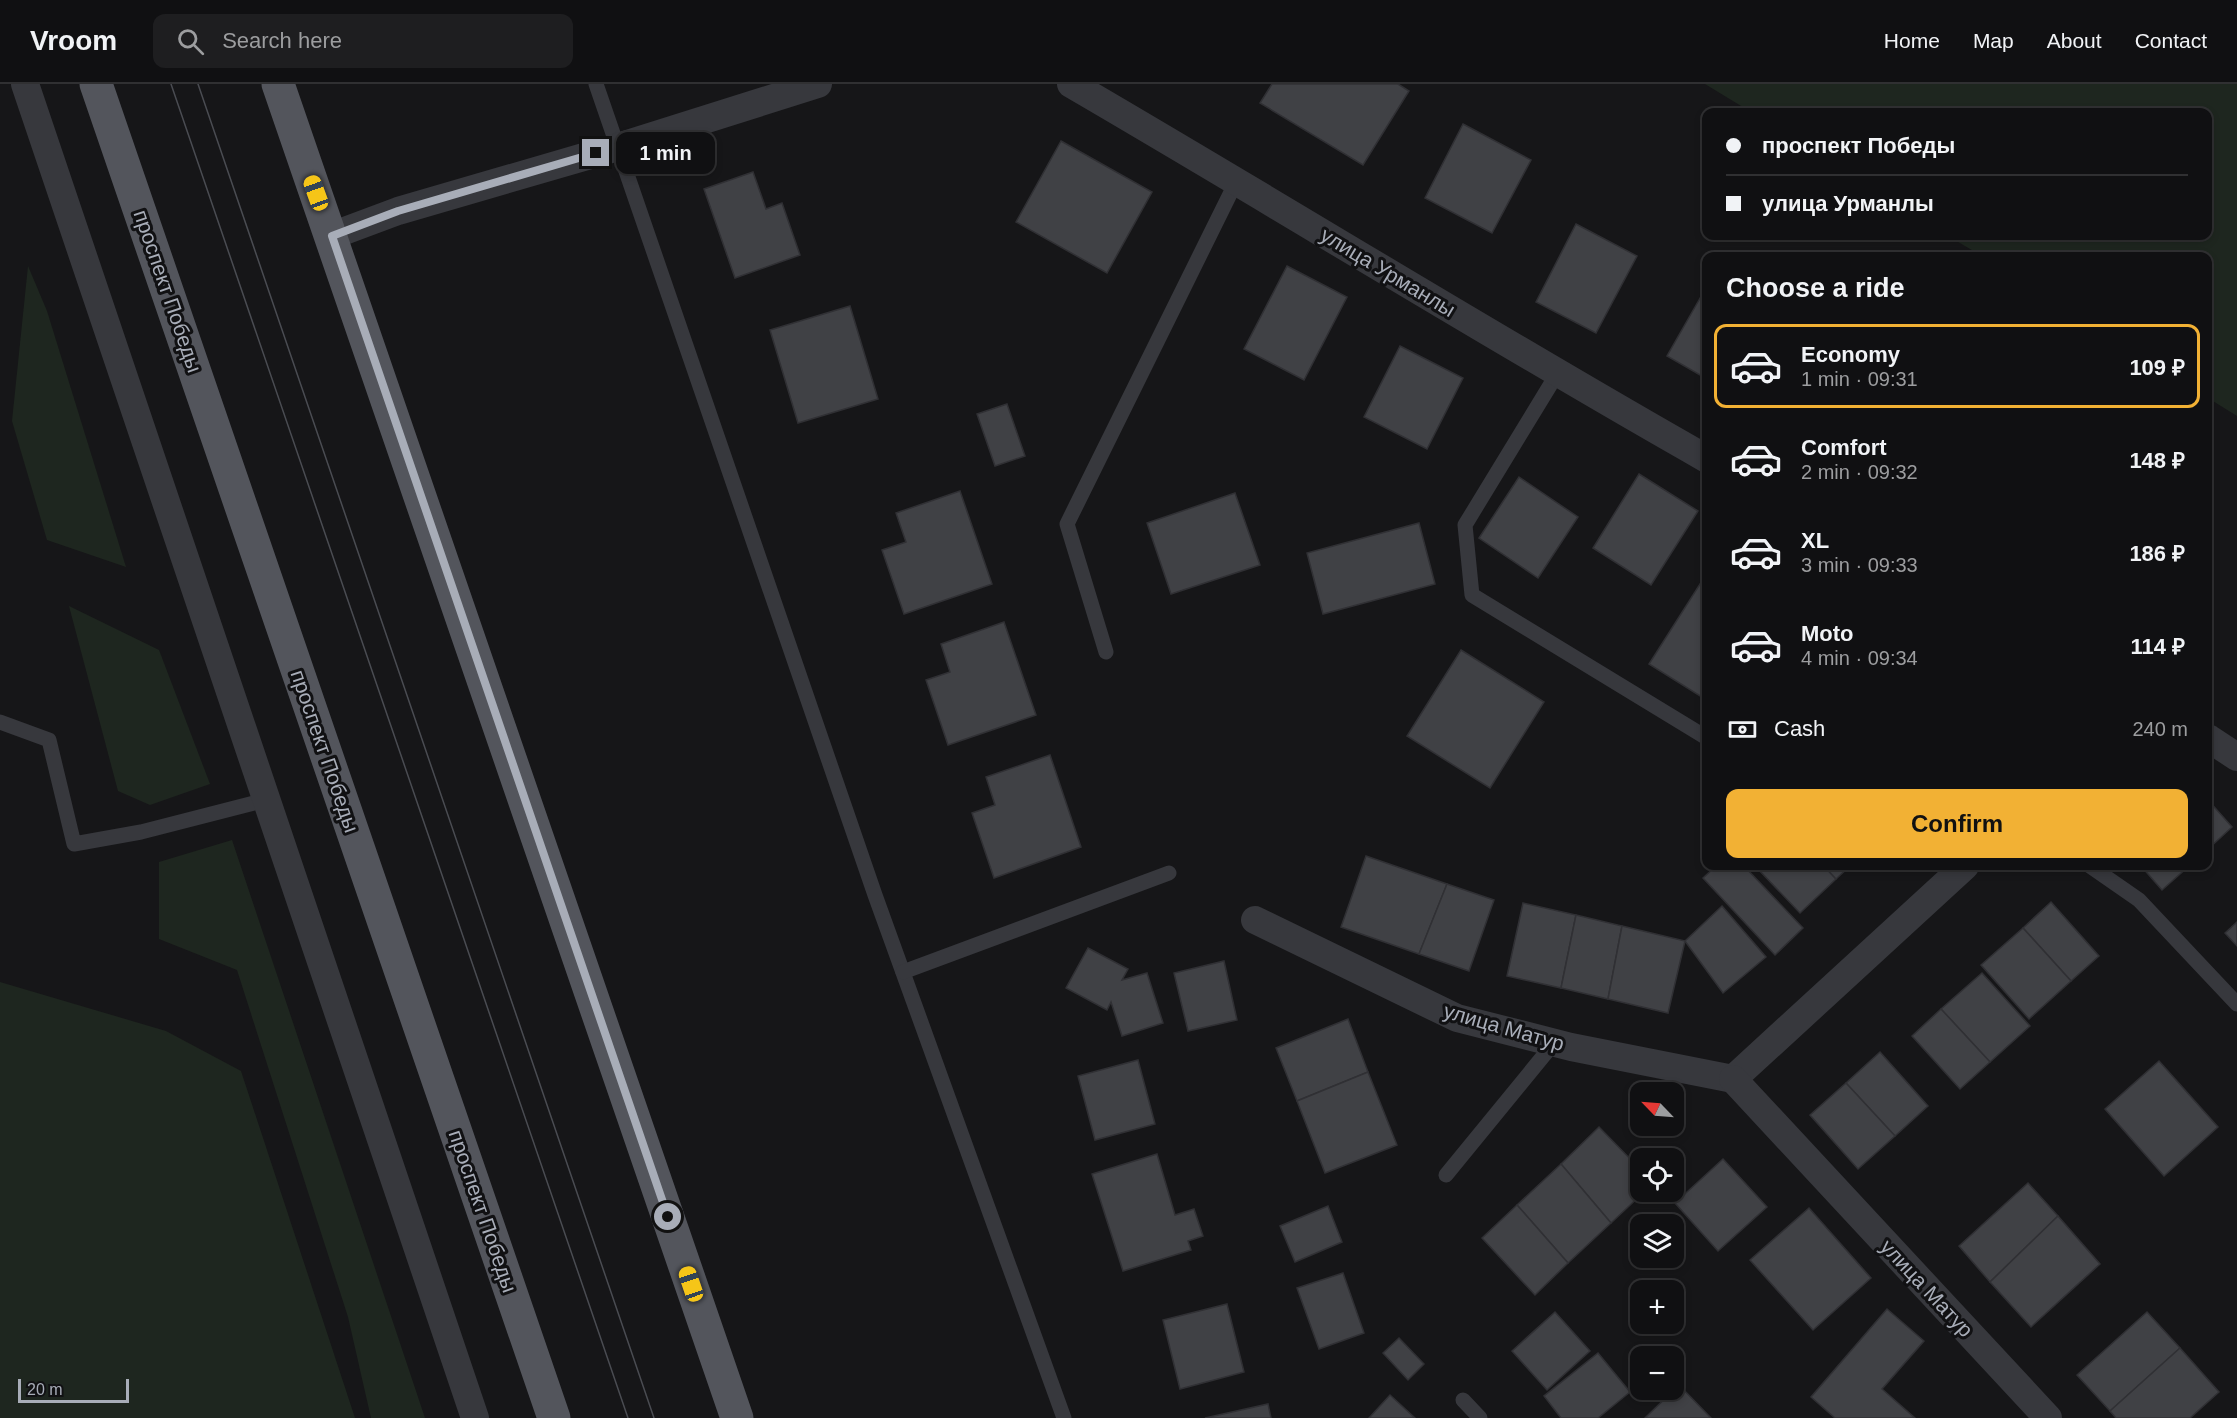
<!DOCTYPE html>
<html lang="en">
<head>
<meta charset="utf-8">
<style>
  body { margin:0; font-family:Helvetica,sans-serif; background:#1e1e20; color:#f1f3f6; height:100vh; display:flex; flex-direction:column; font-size:22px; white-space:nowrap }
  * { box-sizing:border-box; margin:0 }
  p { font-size:20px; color:#9c9d9f }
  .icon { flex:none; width:33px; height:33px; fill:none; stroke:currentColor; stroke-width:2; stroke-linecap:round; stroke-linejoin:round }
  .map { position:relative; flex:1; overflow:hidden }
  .details { position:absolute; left:1702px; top:168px; width:510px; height:618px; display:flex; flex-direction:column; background:#101012; border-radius:12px; box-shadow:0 3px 9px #0003,0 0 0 2px #303032 }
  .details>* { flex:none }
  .top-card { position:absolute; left:1702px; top:24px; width:510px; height:132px; border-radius:12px; box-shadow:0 3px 9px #0003,0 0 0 2px #303032; display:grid; align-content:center; height:132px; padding:0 24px; background:#101012 }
  .needle { width:39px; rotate:295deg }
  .tools { position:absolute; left:1630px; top:998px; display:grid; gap:12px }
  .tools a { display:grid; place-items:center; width:54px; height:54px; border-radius:12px; background:#101012; box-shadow:0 3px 9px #0003,0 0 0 2px #303032; font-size:30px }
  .scale { position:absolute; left:18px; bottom:15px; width:111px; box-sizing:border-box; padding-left:6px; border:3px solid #a8adb8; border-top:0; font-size:16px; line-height:21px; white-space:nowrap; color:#a8adb8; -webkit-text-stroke:4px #111113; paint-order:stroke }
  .end { position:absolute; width:27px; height:27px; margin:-14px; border:8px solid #a8adb8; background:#111; box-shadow:0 0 0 3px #111 }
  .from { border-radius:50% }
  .bubble { position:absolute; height:42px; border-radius:12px; background:#101012; box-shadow:0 3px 9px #0003,0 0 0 2px #303032; font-size:20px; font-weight:700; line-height:42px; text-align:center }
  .car { position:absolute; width:18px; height:36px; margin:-18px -9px; border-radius:8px; box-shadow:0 0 4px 2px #0007; background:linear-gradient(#f5c518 24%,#345 0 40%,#f5c518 0 76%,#345 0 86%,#f5c518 0) }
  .top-card b { display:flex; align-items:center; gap:21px; height:57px; font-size:22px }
  .top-card b+b { border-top:2px solid #303032 }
  .top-card i { width:15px; height:15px; background:#f1f3f6 }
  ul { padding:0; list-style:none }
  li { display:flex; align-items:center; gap:18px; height:84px; margin:0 12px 9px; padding:0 12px; border:3px solid transparent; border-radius:12px }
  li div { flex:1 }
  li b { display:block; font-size:22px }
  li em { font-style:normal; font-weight:700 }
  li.current { border-color:#f2b134 }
  li>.icon { width:54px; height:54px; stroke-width:1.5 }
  h2 { padding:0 24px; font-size:27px; line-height:72px }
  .pay { display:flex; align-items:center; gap:15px; height:66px; padding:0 24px; font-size:22px }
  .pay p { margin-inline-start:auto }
  .primary-button { display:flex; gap:12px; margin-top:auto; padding:12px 24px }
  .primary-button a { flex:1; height:69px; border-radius:12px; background:#f2b134; color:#111; font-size:24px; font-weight:700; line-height:69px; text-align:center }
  header { display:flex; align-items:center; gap:36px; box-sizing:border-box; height:84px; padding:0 30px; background:#101012; border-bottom:2px solid #303032 }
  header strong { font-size:28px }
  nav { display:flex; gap:33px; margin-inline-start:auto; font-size:21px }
  .search { width:420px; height:54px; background:#1e1e20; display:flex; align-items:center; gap:15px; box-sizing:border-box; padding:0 21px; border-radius:12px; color:#9c9d9f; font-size:22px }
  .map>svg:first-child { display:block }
  .green { fill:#1e261f }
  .building { fill:#404145; stroke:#303034; stroke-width:1.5 }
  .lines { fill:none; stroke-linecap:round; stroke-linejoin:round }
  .service { stroke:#37383d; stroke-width:15 }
  .minor { stroke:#37383d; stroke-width:28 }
  .primary { stroke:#53555c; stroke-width:33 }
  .tram { stroke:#4a4c52; stroke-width:1.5 }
  .route { stroke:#a8adb8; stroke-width:8 }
  .labels { text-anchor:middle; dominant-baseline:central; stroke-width:6; stroke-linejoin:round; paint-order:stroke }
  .street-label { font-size:21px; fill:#a8adb8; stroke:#111113 }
</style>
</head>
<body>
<header>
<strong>Vroom</strong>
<div class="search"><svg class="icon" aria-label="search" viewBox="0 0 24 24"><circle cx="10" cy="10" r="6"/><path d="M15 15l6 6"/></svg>Search here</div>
<nav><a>Home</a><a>Map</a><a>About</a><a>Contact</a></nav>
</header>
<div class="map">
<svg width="2237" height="1334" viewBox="0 0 2237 1334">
  <rect width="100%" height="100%" fill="#161618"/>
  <g class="green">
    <path d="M1705,0H2237V332L2208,314V172H1982L1948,152H2208V28H1751Z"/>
    <path d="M28,182L47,227L126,483L47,456L12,337Z"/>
    <path d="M69,522L159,566L210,700L150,721L118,707Z"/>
    <path d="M232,756L425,1334H371L348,1233L237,886L159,855V778Z"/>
    <path d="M0,898L166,947L241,987L355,1334H0Z"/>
  </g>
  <g class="building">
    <path d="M1272,0H1398L1409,7L1363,81L1260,19Z"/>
    <path d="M1463,40L1531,76L1492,149L1425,114Z"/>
    <path d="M1061,57L1152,108L1107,189L1016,138Z"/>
    <path d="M753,88L766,125L782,119L800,171L735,194L704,105Z"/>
    <path d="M1576,140L1637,172L1596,249L1536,218Z"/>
    <path d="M1287,182L1347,213L1304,296L1244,265Z"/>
    <path d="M1707,202V295L1667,272Z"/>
    <path d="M850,222L878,315L798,339L770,246Z"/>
    <path d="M1400,262L1463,294L1427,365L1364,333Z"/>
    <path d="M1007,320L1025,372L995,382L977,330Z"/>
    <path d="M1639,390L1698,427L1651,501L1593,464Z"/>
    <path d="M1519,393L1578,433L1538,494L1479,454Z"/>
    <path d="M960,407L992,500L904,530L882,466L906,458L896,429Z"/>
    <path d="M1235,409L1260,481L1171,510L1147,439Z"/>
    <path d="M1419,439L1435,500L1323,530L1307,469Z"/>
    <path d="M1707,489V612L1705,615L1649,580Z"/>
    <path d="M1004,538L1036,631L948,661L926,596L950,588L941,560Z"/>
    <path d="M1461,566L1544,618L1490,704L1407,652Z"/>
    <path d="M1050,671L1081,763L994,794L972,729L995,721L986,693Z"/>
    <path d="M2208,716L2232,743L2208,765Z"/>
    <path d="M1366,772L1447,800L1419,870L1341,843Z"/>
    <path d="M1716,782H1744L1803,844L1775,871L1703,794Z"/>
    <path d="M1755,782H1824L1836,795L1800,829Z"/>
    <path d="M1824,782H1850L1836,795Z"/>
    <path d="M2141,782H2189L2162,806Z"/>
    <path d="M1447,800L1494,816L1469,887L1419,870Z"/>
    <path d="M2051,818L2099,872L2071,897L2023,844Z"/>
    <path d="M1523,819L1576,831L1561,904L1507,892Z"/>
    <path d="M1722,822L1766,873L1723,909L1685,857Z"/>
    <path d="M1576,831L1622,842L1608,915L1561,904Z"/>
    <path d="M2237,838V862L2225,849Z"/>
    <path d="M1622,842L1685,857L1668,929L1608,915Z"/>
    <path d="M2023,844L2071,897L2029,935L1981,881Z"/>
    <path d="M1088,864L1128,885L1122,896L1147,889L1163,939L1122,952L1111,918L1107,926L1066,904Z"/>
    <path d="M1224,877L1237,936L1188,947L1174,889Z"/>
    <path d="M1982,889L2030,942L1990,978L1941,925Z"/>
    <path d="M1941,925L1990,978L1960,1005L1912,952Z"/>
    <path d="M1348,935L1368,988L1297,1017L1276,964Z"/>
    <path d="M1880,968L1928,1022L1895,1052L1846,999Z"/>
    <path d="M1138,976L1155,1040L1095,1056L1078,992Z"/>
    <path d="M2159,977L2218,1043L2164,1092L2105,1025Z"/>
    <path d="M1368,988L1397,1061L1325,1089L1297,1017Z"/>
    <path d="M1846,999L1895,1052L1858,1085L1810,1031Z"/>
    <path d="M1599,1043L1641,1086V1107H1645L1611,1139L1561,1080Z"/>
    <path d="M1157,1070L1175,1131L1194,1125L1203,1152L1188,1157L1191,1166L1123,1187L1092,1090Z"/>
    <path d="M1723,1075L1767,1123L1718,1167L1675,1119Z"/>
    <path d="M1561,1080L1611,1139L1568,1179L1517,1121Z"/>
    <path d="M2028,1099L2058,1132L1990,1198L1959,1162Z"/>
    <path d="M1517,1121L1568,1179L1535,1211L1482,1154Z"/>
    <path d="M1328,1122L1342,1158L1295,1178L1280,1142Z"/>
    <path d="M1809,1124L1871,1194L1813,1246L1750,1176Z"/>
    <path d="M2058,1132L2100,1180L2031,1243L1990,1198Z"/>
    <path d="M1343,1189L1364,1249L1319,1265L1297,1204Z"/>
    <path d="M1227,1220L1244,1288L1180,1305L1163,1236Z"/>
    <path d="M1887,1225L1924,1257L1882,1305L1915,1334H1835L1811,1313Z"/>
    <path d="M1555,1228L1590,1267L1547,1306L1512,1267Z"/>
    <path d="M2147,1228L2180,1264L2110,1327L2077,1291Z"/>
    <path d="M1399,1254L1424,1280L1408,1296L1383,1269Z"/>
    <path d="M2180,1264L2219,1308L2190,1334H2116L2110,1327Z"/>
    <path d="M1598,1269L1630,1308L1598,1334H1561L1544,1312Z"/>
    <path d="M1679,1301L1711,1334H1645Z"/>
    <path d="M1390,1311L1415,1334H1369Z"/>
    <path d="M1268,1320L1271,1334H1205Z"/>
  </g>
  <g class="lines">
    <g class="service">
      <path d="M596,0L875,811L1064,1334"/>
      <path d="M1557,290L1465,441L1472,511L1707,654"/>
      <path d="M1106,568L1067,440L1237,96"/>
      <path d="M0,638L49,656L74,760L141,748L266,716"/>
      <path d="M2090,782L2139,816L2237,920"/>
      <path d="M903,888L1169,789"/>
      <path d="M1446,1091L1554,959"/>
      <path d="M1463,1316L1480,1334"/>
    </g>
    <g class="minor">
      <path d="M25,0L475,1334"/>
      <path d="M1071,0C1284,124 1493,254 1707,375"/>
      <path d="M331,152L398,127L618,63L818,0"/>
      <path d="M2208,654L2237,673"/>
      <path d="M1255,836L1457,934L1571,963L1733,995L1965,782"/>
      <path d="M1733,995L2048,1334"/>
    </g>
    <g class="primary">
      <path d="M96,0L554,1334"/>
      <path d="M278,0L737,1334"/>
    </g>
    <g class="tram">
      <path d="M171,0L628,1334"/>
      <path d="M198,0L654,1334"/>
    </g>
  </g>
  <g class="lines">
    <path class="route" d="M596,69L398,127L332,152L668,1133"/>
  </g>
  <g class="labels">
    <g class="street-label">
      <text transform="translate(1388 188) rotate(31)">улица Урманлы</text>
      <text transform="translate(168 207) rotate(71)">проспект Победы</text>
      <text transform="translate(325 667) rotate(71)">проспект Победы</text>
      <text transform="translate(1504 943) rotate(16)">улица Матур</text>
      <text transform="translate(483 1127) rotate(71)">проспект Победы</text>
      <text transform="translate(1927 1204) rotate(47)">улица Матур</text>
    </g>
  </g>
</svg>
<div class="tools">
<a><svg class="needle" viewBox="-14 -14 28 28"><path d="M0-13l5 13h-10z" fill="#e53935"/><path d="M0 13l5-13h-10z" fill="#9c9d9f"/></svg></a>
<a><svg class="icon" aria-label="locate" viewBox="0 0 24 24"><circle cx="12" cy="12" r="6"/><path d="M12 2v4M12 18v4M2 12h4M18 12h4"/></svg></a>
<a><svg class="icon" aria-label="layers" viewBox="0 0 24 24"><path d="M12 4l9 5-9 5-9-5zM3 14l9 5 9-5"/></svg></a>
<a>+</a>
<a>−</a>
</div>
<div class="scale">20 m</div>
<i class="end from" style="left:668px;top:1133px"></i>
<i class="end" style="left:596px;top:69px"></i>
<div class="bubble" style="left:616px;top:48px;width:99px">1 min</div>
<i class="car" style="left:316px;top:109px;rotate:340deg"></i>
<i class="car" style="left:691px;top:1200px;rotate:341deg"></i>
<div class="top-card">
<b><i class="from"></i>проспект Победы</b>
<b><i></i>улица Урманлы</b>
</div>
<section class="details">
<h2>Choose a ride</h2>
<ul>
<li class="current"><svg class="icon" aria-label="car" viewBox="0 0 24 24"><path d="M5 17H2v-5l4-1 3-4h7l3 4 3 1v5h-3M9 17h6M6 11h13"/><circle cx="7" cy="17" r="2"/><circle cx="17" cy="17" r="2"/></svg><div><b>Economy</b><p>1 min · 09:31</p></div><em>109 ₽</em></li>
<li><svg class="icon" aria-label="car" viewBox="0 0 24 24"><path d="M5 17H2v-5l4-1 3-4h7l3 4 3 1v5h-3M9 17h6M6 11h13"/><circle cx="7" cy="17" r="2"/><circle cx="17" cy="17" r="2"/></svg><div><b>Comfort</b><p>2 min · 09:32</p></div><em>148 ₽</em></li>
<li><svg class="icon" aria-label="car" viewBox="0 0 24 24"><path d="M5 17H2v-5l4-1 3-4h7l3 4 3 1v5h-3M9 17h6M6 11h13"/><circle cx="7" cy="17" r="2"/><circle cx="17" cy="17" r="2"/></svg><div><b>XL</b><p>3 min · 09:33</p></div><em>186 ₽</em></li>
<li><svg class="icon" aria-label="car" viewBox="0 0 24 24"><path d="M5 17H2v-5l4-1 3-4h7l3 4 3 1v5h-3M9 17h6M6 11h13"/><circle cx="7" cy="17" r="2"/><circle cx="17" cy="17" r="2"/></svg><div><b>Moto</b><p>4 min · 09:34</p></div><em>114 ₽</em></li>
</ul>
<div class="pay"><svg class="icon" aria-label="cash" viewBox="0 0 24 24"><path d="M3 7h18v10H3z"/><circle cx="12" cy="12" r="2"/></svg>Cash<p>240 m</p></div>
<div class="primary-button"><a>Confirm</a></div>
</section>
</div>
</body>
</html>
